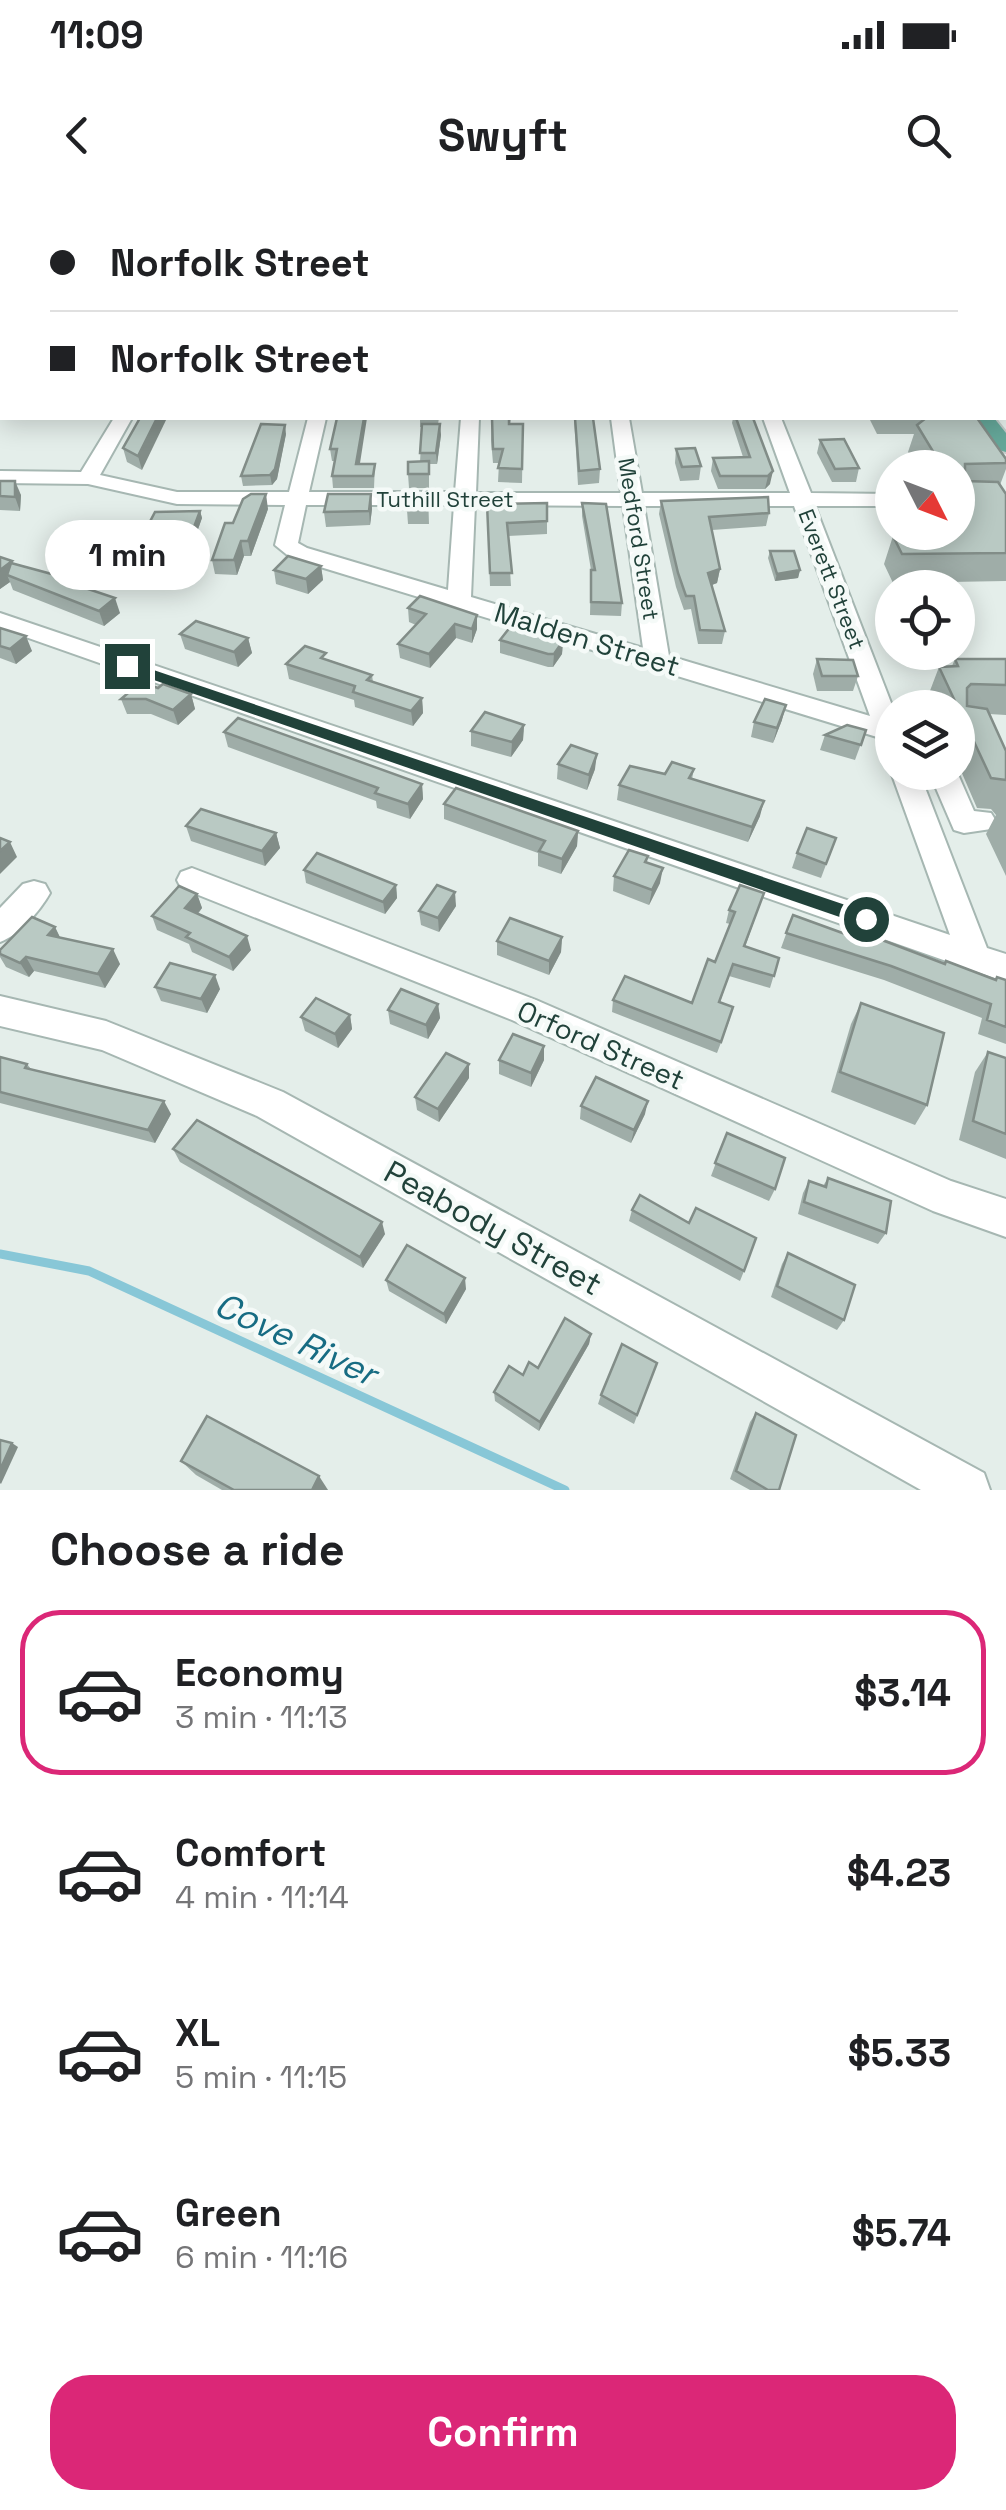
<!DOCTYPE html>
<html lang="en">
<head>
<meta charset="utf-8">
<style>
  body { margin:0; font-family:"Space Grotesk",sans-serif; background:#f2f2f2; color:#202124; height:100vh; display:flex; flex-direction:column; font-size:38px; white-space:nowrap }
  * { box-sizing:border-box; margin:0 }
  p { font-size:32px; color:#757577 }
  .icon { flex:none; width:55px; height:55px; fill:none; stroke:currentColor; stroke-width:2; stroke-linecap:round; stroke-linejoin:round }
  .map { position:relative; height:1290px; overflow:hidden }
  .sheet { display:flex; flex-direction:column; background:#fff; flex:1 }
  .sheet>* { flex:none }
  .top-card { position:absolute; left:0px; top:0px; width:1008px; height:220px; box-shadow:0 5px 25px #0003; display:grid; align-content:center; height:220px; padding:0 50px; background:#fff }
  .needle { width:65px; rotate:132deg }
  .tools { position:absolute; left:875px; top:250px; display:grid; gap:20px }
  .tools a { display:grid; place-items:center; width:100px; height:100px; border-radius:50%; background:#fff; box-shadow:0 5px 25px #0003; font-size:50px }
  .end { position:absolute; width:45px; height:45px; margin:-22px; border:12px solid #21423a; background:#fff; box-shadow:0 0 0 5px #fff }
  .from { border-radius:50% }
  .bubble { position:absolute; height:70px; border-radius:35px; background:#fff; box-shadow:0 5px 25px #0003; font-size:32px; font-weight:600; line-height:70px; text-align:center }
  .top-card b { display:flex; align-items:center; gap:35px; height:95px; font-size:38px }
  .top-card b+b { border-top:2px solid #e0e0e0 }
  .top-card i { width:25px; height:25px; background:#202124 }
  ul { padding:0; list-style:none }
  li { display:flex; align-items:center; gap:30px; height:165px; margin:0 20px 15px; padding:0 30px; border:5px solid transparent; border-radius:40px }
  li div { flex:1 }
  li b { display:block; font-size:38px }
  li em { font-style:normal; font-weight:600 }
  li.selected { border-color:#db2777 }
  li>.icon { width:90px; height:90px; stroke-width:1.5 }
  h2 { padding:0 50px; font-size:45px; line-height:120px }
  .primary-button { display:flex; gap:20px; margin-top:auto; padding:20px 50px }
  .primary-button a { flex:1; height:115px; border-radius:40px; background:#db2777; color:#fff; font-size:40px; font-weight:600; line-height:115px; text-align:center }
  .status { display:flex; justify-content:space-between; align-items:center; height:70px; padding:0 50px; background:#fff; direction:ltr }
  .status svg { height:28px; fill:currentColor }
  header { display:flex; justify-content:space-between; align-items:center; height:130px; padding:0 50px; background:#fff; font-size:45px; font-weight:600 }
  .map>svg:first-child { display:block }
  .lines { fill:none; stroke-linecap:round; stroke-linejoin:round }
  .stream { stroke:#88c7d7; stroke-width:9 }
  .minor-casing { stroke:#a6b7b2; stroke-width:4 }
  .major-casing { stroke:#c1cac8; stroke-width:4 }
  .minor { fill:#fff; fill-rule:evenodd }
  .major { fill:#65a799; fill-rule:evenodd }
  .wall { fill:#9fada8 }
  .shaded-wall { fill:#828d88 }
  .building { fill:#b9c9c3; stroke:#828d88; stroke-width:2.5 }
  .route { fill:#21423a }
  .labels { text-anchor:middle; dominant-baseline:central; stroke-width:9; stroke-linejoin:round; paint-order:stroke }
  .far-street-label { font-size:22px; fill:#21423a; stroke:#f5faf8 }
  .street-label { font-size:28px; fill:#21423a; stroke:#f5faf8 }
  .near-street-label { font-size:32px; fill:#21423a; stroke:#f5faf8 }
  .near-water-label { font-size:35px; font-style:italic; fill:#176c83; stroke:#f5faf8 }
</style>
</head>
<body>
<div class="status"><b>11:09</b><svg viewBox="0 0 49 12"><path d="M0 12V9h3v3zM5 12V6h3v6zM10 12V3h3v9zM15 12V0h3v12zM26 1h20v11H26zM47 4h2v5h-2z"/></svg></div>
<header><svg class="icon" aria-label="back" viewBox="0 0 24 24"><path d="M15 5l-7 7 7 7"/></svg>Swyft<svg class="icon" aria-label="search" viewBox="0 0 24 24"><circle cx="10" cy="10" r="6"/><path d="M15 15l6 6"/></svg></header>
<div class="map">
<svg width="1006" height="1290" viewBox="0 0 1006 1290">
  <rect width="100%" height="100%" fill="#e4eeea"/>
  <g class="lines">
    <path class="stream" d="M0,1054L89,1071L565,1290"/>
    <defs>
      <g id="minor">
        <path d="M354,0H375L377,2H356Z"/>
        <path d="M686,0H700L701,2H688Z"/>
        <path d="M921,0H936L938,2H923Z"/>
        <path d="M1005,65L1006,66V76L1005,75Z"/>
        <path d="M2,85V96L0,97V86Z"/>
        <path d="M114,218H132L100,275L177,292H289L308,218H326L309,292H455L461,218H479L476,293H621L611,218H629L642,293H790L763,218H781L811,293L892,294V306H815L893,508L892,549L882,547L877,537L291,358L275,345L285,305L177,304L88,284L0,283V271L81,272ZM306,305H454L448,390L307,348L298,343ZM475,305L623,306L643,448L471,397ZM644,306H794L870,516L669,456Z"/>
        <path d="M0,413L950,735L891,572H919L987,748L1006,754V782L0,428Z"/>
        <path d="M929,572H957L974,611L991,613L996,621L991,629L964,633L954,630Z"/>
        <path d="M192,668L536,800L951,981L1006,999V1037L933,1011L512,820L181,688L177,680L181,672Z"/>
        <path d="M34,681L45,684L50,693C40,711 19,735 0,742V708L23,684Z"/>
        <path d="M0,796L106,821L283,892L984,1273L990,1290H921L257,916L102,850L0,826Z"/>
      </g>
      <g id="major">
        <path d="M504,0H587L503,2Z"/>
        <path d="M808,0H822L824,2H810Z"/>
        <rect x="0" y="13" width="2" height="8"/>
        <path d="M976,218H994L1006,233V252L999,250Z"/>
      </g>
    </defs>
    <use href="#minor" class="minor-casing"/>
    <use href="#major" class="major-casing"/>
    <use href="#minor" class="minor"/>
    <use href="#major" class="major"/>
  </g>
  <g class="wall">
    <path d="M860,0H910L912,2H862Z"/>
    <path d="M947,0H1006V51L1005,2H950Z"/>
    <path d="M140,218L142,270L127,262L123,248Z"/>
    <path d="M337,218L360,264H375L374,288H333L332,276L335,261H332L330,249Z"/>
    <path d="M420,218H439L438,224L441,235L437,264H429V288H409L408,274L420,262L422,227H420Z"/>
    <path d="M492,218H511L510,224H523L522,283L498,282L499,263H493L491,240Z"/>
    <path d="M574,218H593L600,269L599,283L578,285Z"/>
    <path d="M733,218H753L770,284L765,289H718L711,271L713,258L743,257L732,223Z"/>
    <path d="M869,218H977L1006,259V269L1000,285L1006,294V381L893,383L884,364L893,336L905,335L904,332H958V268H918L908,252L914,234H877Z"/>
    <path d="M286,234L277,279L272,285L243,286L241,276Z"/>
    <path d="M820,240L859,268L856,282H832L817,253Z"/>
    <path d="M676,249L701,266L699,280L680,281L675,263Z"/>
    <path d="M0,281L21,295L20,311L0,310Z"/>
    <path d="M371,294L372,309L370,325L326,327L324,312Z"/>
    <path d="M428,294L429,324H408L407,310Z"/>
    <path d="M661,301L769,313L766,326L712,330L720,369L717,383L712,385L725,431L722,444H698L691,409L684,410L676,387L659,314Z"/>
    <path d="M547,303V334L508,336L511,386H490L487,304Z"/>
    <path d="M582,303L622,403L621,416L590,415L591,370L582,316Z"/>
    <path d="M268,309L251,356H244L237,375L215,374L212,360L233,323Z"/>
    <path d="M200,311L202,318L193,343L146,342L143,335Z"/>
    <path d="M770,351L800,370L798,378L775,381L768,358Z"/>
    <path d="M0,357L13,364L70,379L72,384L120,413L104,426L13,390L10,382L0,389Z"/>
    <path d="M321,366L323,380L308,394L276,384L274,370Z"/>
    <path d="M408,408L477,429L472,443L456,438L430,468L400,458L398,444L416,425L409,422Z"/>
    <path d="M0,428L32,451L16,464L0,458Z"/>
    <path d="M180,434L248,438L252,453L238,467L185,449Z"/>
    <path d="M500,440L563,441L562,454L553,467H548L500,453Z"/>
    <path d="M327,459L372,475L373,482L422,498L423,513L413,526L355,507L354,500L289,479L286,464Z"/>
    <path d="M817,459L858,476L853,491H817L813,474Z"/>
    <path d="M955,459H1006V515L989,514L1006,551V676L986,634L996,615L991,609L977,608L958,564V508H933L928,496L939,467L952,466Z"/>
    <path d="M158,488L191,494L195,509L178,525L151,514H127L121,499Z"/>
    <path d="M782,520L773,543L751,537L754,522Z"/>
    <path d="M524,525L523,540L511,557L471,546V531Z"/>
    <path d="M866,530L855,560L820,550L825,535Z"/>
    <path d="M224,532L422,584L423,599L410,619L377,608L376,601L228,547Z"/>
    <path d="M558,564L595,569L587,590L557,579Z"/>
    <path d="M694,569L692,579L760,616L748,642L617,600L619,585L665,574Z"/>
    <path d="M444,604L578,631L577,646L561,674L538,666V653L444,619Z"/>
    <path d="M186,626L276,633L280,648L265,666L191,641Z"/>
    <path d="M836,638L821,678L792,668L797,653Z"/>
    <path d="M648,656L647,663L660,683L649,705L613,691L614,676Z"/>
    <path d="M304,670L396,685L397,698L385,714L306,683Z"/>
    <path d="M764,693L745,747L779,758L770,788L729,776L720,802L730,819L717,853L612,812L613,800L692,803L715,762L730,724L726,723L729,710Z"/>
    <path d="M197,694L202,708L198,714L251,750L233,771L192,752L189,744L157,730L152,716Z"/>
    <path d="M456,706L439,732L421,725L419,711Z"/>
    <path d="M793,715L859,738L995,779L1006,780V844L978,834L982,818L884,780L781,748Z"/>
    <path d="M55,727L60,737L120,764L105,788L34,771L29,777L6,767L0,757V750Z"/>
    <path d="M562,737L561,752L549,775L497,755V741Z"/>
    <path d="M155,787L220,789L207,813L161,801Z"/>
    <path d="M861,803L927,905L915,925L831,892L851,824Z"/>
    <path d="M438,804L440,818L428,839L390,824L388,810Z"/>
    <path d="M350,815L352,829L338,848L305,831L301,817Z"/>
    <path d="M988,852L1006,858V959L959,940L975,872Z"/>
    <path d="M0,857L27,864L31,869L171,914L155,943L0,903Z"/>
    <path d="M499,860H544L531,887L499,874Z"/>
    <path d="M469,878L439,922L417,910L415,897Z"/>
    <path d="M581,906L645,914L631,943L580,919Z"/>
    <path d="M727,933L775,989L769,1001L711,976Z"/>
    <path d="M173,949L385,1034L363,1068L180,962Z"/>
    <path d="M828,978L886,1033L878,1044L798,1014L803,993L809,981L823,986Z"/>
    <path d="M632,1010L744,1071L740,1081L629,1021Z"/>
    <path d="M788,1053L844,1120L837,1130L771,1097L782,1064Z"/>
    <path d="M386,1080L466,1089L446,1124L389,1091Z"/>
    <path d="M591,1134L589,1144L539,1231L495,1201L494,1192L523,1175L538,1168Z"/>
    <path d="M657,1163L634,1224L598,1204L601,1195Z"/>
    <path d="M756,1213L779,1290H750L730,1279L750,1222Z"/>
    <path d="M181,1261L328,1290H222L196,1275Z"/>
  </g>
  <g class="shaded-wall">
    <path d="M337,0H353V2H333Z"/>
    <path d="M157,218H167L142,270L138,256Z"/>
    <path d="M364,218H367L358,276L356,264Z"/>
    <path d="M440,224L441,235L437,264L436,253Z"/>
    <path d="M285,225L286,234L277,279L272,285L270,275Z"/>
    <path d="M773,271L770,284L765,289L768,276Z"/>
    <path d="M15,281L21,295L20,311L15,297Z"/>
    <path d="M266,294L268,309L251,356L248,341Z"/>
    <path d="M371,294L372,309L370,325L369,311Z"/>
    <path d="M200,311L202,318L193,343L191,335Z"/>
    <path d="M241,341L244,356L237,375L234,360Z"/>
    <path d="M12,361L18,376L7,375L10,382L0,389V370Z"/>
    <path d="M321,366L323,380L308,394L306,379Z"/>
    <path d="M720,369L717,383L706,387L708,373Z"/>
    <path d="M800,370L798,378L775,381L777,374Z"/>
    <path d="M115,398L120,413L104,426L99,411Z"/>
    <path d="M477,415V429L472,443V429Z"/>
    <path d="M455,424L456,438L430,468L429,454Z"/>
    <path d="M26,436L32,451L16,464L10,449Z"/>
    <path d="M248,438L252,453L238,467L234,452Z"/>
    <path d="M563,441L562,454L553,467L554,454Z"/>
    <path d="M191,494L195,509L178,525L173,510Z"/>
    <path d="M422,498L423,513L413,526L411,511Z"/>
    <path d="M786,505L782,520L773,543L777,528Z"/>
    <path d="M524,525L523,540L511,557L512,542Z"/>
    <path d="M597,554L595,569L587,590L589,575Z"/>
    <path d="M422,584L423,599L410,619L408,604Z"/>
    <path d="M764,601L760,616L748,642L752,627Z"/>
    <path d="M578,631L577,646L561,674L562,659Z"/>
    <path d="M276,633L280,648L265,666L262,651Z"/>
    <path d="M10,642L17,657L0,674V651Z"/>
    <path d="M663,668L660,683L649,705L652,690Z"/>
    <path d="M396,685L397,698L385,714L383,702Z"/>
    <path d="M455,692L456,706L439,732L438,718Z"/>
    <path d="M197,694L202,708L190,722L185,708Z"/>
    <path d="M55,727L62,742L48,735Z"/>
    <path d="M247,736L251,750L233,771L229,757Z"/>
    <path d="M562,737L561,752L549,775V761Z"/>
    <path d="M113,749L120,764L105,788L98,774Z"/>
    <path d="M26,757L34,771L29,777L20,763Z"/>
    <path d="M215,775L220,789L207,813L201,799Z"/>
    <path d="M438,804L440,818L428,839L426,825Z"/>
    <path d="M350,815L352,829L338,848L335,834Z"/>
    <path d="M544,846V860L531,887V873Z"/>
    <path d="M469,864V878L439,922L438,909Z"/>
    <path d="M164,901L171,914L155,943L148,930Z"/>
    <path d="M648,901L645,914L631,943L634,930Z"/>
    <path d="M382,1022L385,1034L363,1068L360,1057Z"/>
    <path d="M465,1078L466,1089L446,1124L444,1114Z"/>
    <path d="M591,1134L589,1144L539,1231L540,1222Z"/>
    <path d="M12,1243L18,1247L1,1284L0,1283V1270Z"/>
    <path d="M319,1276L328,1290H312Z"/>
  </g>
  <g class="building">
    <path d="M369,0H403L402,2H371Z"/>
    <rect x="432" y="0" width="30" height="2"/>
    <rect x="548" y="0" width="19" height="2"/>
    <path d="M612,0H675L676,2H612Z"/>
    <path d="M881,0H910L912,2H883Z"/>
    <path d="M983,0H1006V19L1005,2H986Z"/>
    <path d="M140,218H157L138,256L123,248Z"/>
    <path d="M337,218H364L356,264H375L373,276H332L337,249H330Z"/>
    <path d="M492,218H509V224H523L522,269L498,268L503,249H493Z"/>
    <path d="M575,218H593L600,269L579,271Z"/>
    <path d="M736,218H753L773,271L768,276H720L713,258L750,257Z"/>
    <path d="M926,218H977L1006,259V263L965,264V281L998,282L1006,294V353L902,354L893,336L929,335L928,332H958V268H943L917,225Z"/>
    <path d="M261,224L285,225L275,269L270,275L241,276Z"/>
    <path d="M422,224H440L436,253H420Z"/>
    <path d="M844,239L859,268L835,269L820,240Z"/>
    <path d="M695,248L701,266L682,267L676,249Z"/>
    <path d="M429,261V274H408V262Z"/>
    <path d="M0,281H15V297L0,296Z"/>
    <path d="M251,294H266L248,341H241L234,360H212L225,323H233L243,299Z"/>
    <path d="M328,294H371L369,311L324,312Z"/>
    <path d="M407,294H428V309L407,310Z"/>
    <path d="M768,297L769,313L709,317L720,369L708,373L725,431L700,430L694,396H686L678,373L661,301Z"/>
    <path d="M547,303V321L507,323L512,373H490L487,304Z"/>
    <path d="M582,303L606,304L622,403L591,402V370H595Z"/>
    <path d="M200,311L191,335H143L155,312Z"/>
    <path d="M770,351H794L800,370L777,374Z"/>
    <path d="M288,356L321,366L306,379L274,370Z"/>
    <path d="M0,357L12,361L0,370Z"/>
    <path d="M11,363L70,379L67,382L115,398L99,411L7,375Z"/>
    <path d="M420,396L477,415L472,429L455,424L429,454L398,444L426,414L408,408Z"/>
    <path d="M196,421L248,438L234,452L180,434Z"/>
    <path d="M511,426L563,441L554,454H548L500,440Z"/>
    <path d="M0,428L26,436L10,449L0,446Z"/>
    <path d="M305,446L326,453L321,458L372,475L367,480L422,498L411,511L353,492L355,486L286,464Z"/>
    <path d="M817,459L853,460L858,476H822Z"/>
    <path d="M955,459H1006V485L971,484L967,488V506L987,509L1006,551V580L991,578L939,467L958,466Z"/>
    <path d="M141,482L158,488L163,484L191,494L173,510L146,499H121Z"/>
    <path d="M765,499L786,505L777,528L754,522Z"/>
    <path d="M485,512L524,525L512,542L471,531Z"/>
    <path d="M238,518L422,584L408,604L375,593L378,588L224,532Z"/>
    <path d="M847,525L866,530L861,545L825,535Z"/>
    <path d="M571,545L597,554L589,575L558,564Z"/>
    <path d="M672,562L694,569L689,578L764,601L752,627L619,585L630,566L665,574Z"/>
    <path d="M456,588L578,631L562,659L539,651L545,641L444,604Z"/>
    <path d="M201,609L276,633L262,651L186,626Z"/>
    <path d="M807,628L836,638L826,664L797,653Z"/>
    <path d="M0,638L10,642L0,651Z"/>
    <path d="M629,650L648,656L645,662L663,668L652,690L614,676Z"/>
    <path d="M317,653L396,685L383,702L304,670Z"/>
    <path d="M437,685L455,692L438,718L419,711Z"/>
    <path d="M740,685L764,693L744,746L779,758L774,776L733,764L719,802L733,807L721,842L613,800L625,776L692,803L708,759L715,762L735,712L729,710Z"/>
    <path d="M179,686L197,694L185,708L247,736L229,757L186,737L190,733L152,716Z"/>
    <path d="M793,715L859,739L861,732L945,764L946,761L996,780L997,777L1006,780V827L987,820L991,804L891,766L786,733Z"/>
    <path d="M32,717L55,727L48,735L113,749L98,774L26,757L20,763L0,754V750Z"/>
    <path d="M510,718L562,737L549,761L497,741Z"/>
    <path d="M170,763L215,775L201,799L155,787Z"/>
    <path d="M401,789L438,804L426,825L388,810Z"/>
    <path d="M316,798L350,815L335,834L301,817Z"/>
    <path d="M861,803L944,833L927,905L840,872Z"/>
    <path d="M513,834L544,846L531,873L499,860Z"/>
    <path d="M988,852L1006,858V934L973,921Z"/>
    <path d="M446,853L469,864L438,909L415,897Z"/>
    <path d="M0,857L27,864L25,868L164,901L148,930L0,892Z"/>
    <path d="M596,877L648,901L634,930L581,906Z"/>
    <path d="M197,920L382,1022L360,1057L173,949Z"/>
    <path d="M727,933L785,958L775,989L715,963Z"/>
    <path d="M828,978L891,1001L886,1033L804,1002L809,981L826,987Z"/>
    <path d="M640,995L689,1023L696,1008L756,1038L744,1071L632,1010Z"/>
    <path d="M407,1045L465,1078L444,1114L386,1080Z"/>
    <path d="M788,1053L855,1085L844,1120L777,1086Z"/>
    <path d="M565,1118L591,1134L540,1222L494,1192L509,1166L523,1175L529,1162L538,1168Z"/>
    <path d="M622,1144L657,1163L637,1215L601,1195Z"/>
    <path d="M756,1213L796,1235L779,1290H768L736,1271Z"/>
    <path d="M207,1216L319,1276L312,1290H234L181,1261Z"/>
    <path d="M0,1240L12,1243L0,1270Z"/>
  </g>
  <path class="route" d="M127,461L872,714L874,719L866,726L860,724L122,469L120,466Z"/>
  <g class="labels">
    <g class="far-street-label">
      <text x="445" y="299">Tuthill Street</text>
      <text transform="translate(639 339) rotate(81)">Medford Street</text>
      <text transform="translate(832 379) rotate(69)">Everett Street</text>
    </g>
    <g class="street-label">
      <text transform="translate(587 439) rotate(17)">Malden Street</text>
      <text transform="translate(601 845) rotate(24)">Orford Street</text>
    </g>
    <g class="near-street-label">
      <text transform="translate(493 1028) rotate(29)">Peabody Street</text>
    </g>
    <g class="near-water-label">
      <text transform="translate(296 1139) rotate(25)">Cove River</text>
    </g>
  </g>
</svg>
<div class="tools">
<a><svg class="needle" viewBox="-14 -14 28 28"><path d="M0-13l5 13h-10z" fill="#e53935"/><path d="M0 13l5-13h-10z" fill="#757577"/></svg></a>
<a><svg class="icon" aria-label="locate" viewBox="0 0 24 24"><circle cx="12" cy="12" r="6"/><path d="M12 2v4M12 18v4M2 12h4M18 12h4"/></svg></a>
<a><svg class="icon" aria-label="layers" viewBox="0 0 24 24"><path d="M12 4l9 5-9 5-9-5zM3 14l9 5 9-5"/></svg></a>
</div>
<i class="end from" style="left:866px;top:719px"></i>
<i class="end" style="left:127px;top:466px"></i>
<div class="bubble" style="left:45px;top:320px;width:165px">1 min</div>
<div class="top-card">
<b><i class="from"></i>Norfolk Street</b>
<b><i></i>Norfolk Street</b>
</div>
</div>
<section class="sheet">
<h2>Choose a ride</h2>
<ul>
<li class="selected"><svg class="icon" aria-label="car" viewBox="0 0 24 24"><path d="M5 17H2v-5l4-1 3-4h7l3 4 3 1v5h-3M9 17h6M6 11h13"/><circle cx="7" cy="17" r="2"/><circle cx="17" cy="17" r="2"/></svg><div><b>Economy</b><p>3 min · 11:13</p></div><em>$3.14</em></li>
<li><svg class="icon" aria-label="car" viewBox="0 0 24 24"><path d="M5 17H2v-5l4-1 3-4h7l3 4 3 1v5h-3M9 17h6M6 11h13"/><circle cx="7" cy="17" r="2"/><circle cx="17" cy="17" r="2"/></svg><div><b>Comfort</b><p>4 min · 11:14</p></div><em>$4.23</em></li>
<li><svg class="icon" aria-label="car" viewBox="0 0 24 24"><path d="M5 17H2v-5l4-1 3-4h7l3 4 3 1v5h-3M9 17h6M6 11h13"/><circle cx="7" cy="17" r="2"/><circle cx="17" cy="17" r="2"/></svg><div><b>XL</b><p>5 min · 11:15</p></div><em>$5.33</em></li>
<li><svg class="icon" aria-label="car" viewBox="0 0 24 24"><path d="M5 17H2v-5l4-1 3-4h7l3 4 3 1v5h-3M9 17h6M6 11h13"/><circle cx="7" cy="17" r="2"/><circle cx="17" cy="17" r="2"/></svg><div><b>Green</b><p>6 min · 11:16</p></div><em>$5.74</em></li>
</ul>
<div class="primary-button"><a>Confirm</a></div>
</section>
</body>
</html>
